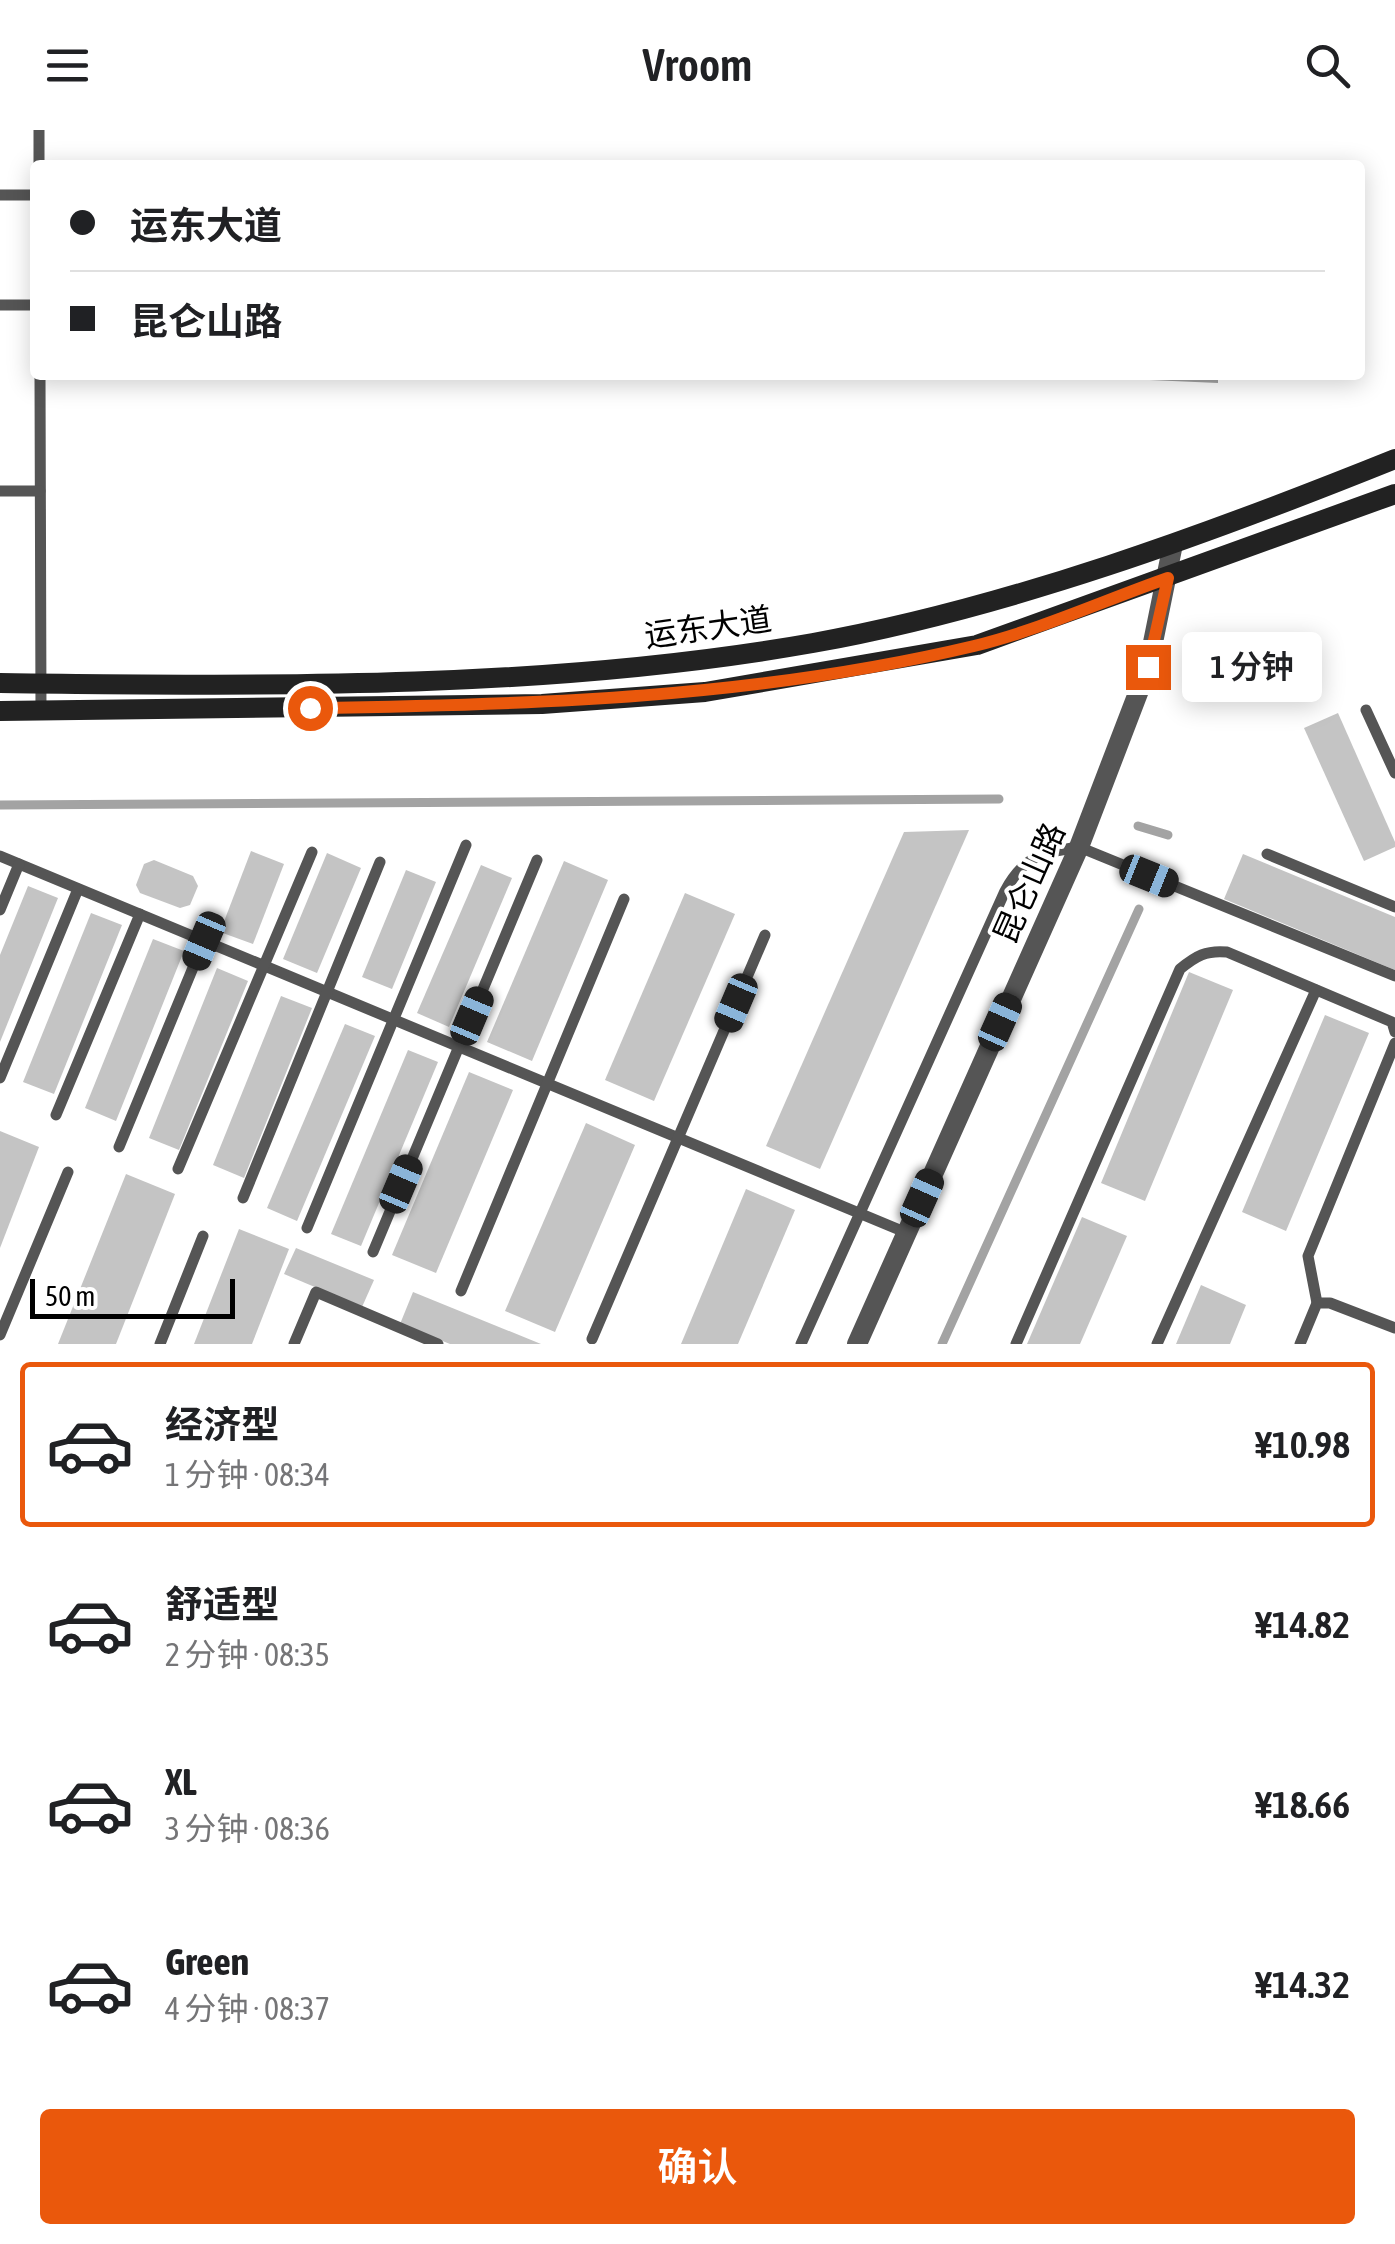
<!DOCTYPE html>
<html lang="zh">
<head>
<meta charset="utf-8">
<style>
  body { margin:0; font-family:"Asap Condensed","Noto Sans SC",sans-serif; background:#f6f6f6; color:#202124; height:100vh; display:flex; flex-direction:column; font-size:38px; white-space:nowrap }
  * { box-sizing:border-box; margin:0 }
  p { font-size:32px; color:#757577 }
  .icon { flex:none; width:55px; height:55px; fill:none; stroke:currentColor; stroke-width:2; stroke-linecap:round; stroke-linejoin:round }
  .map { position:relative; height:1214px; overflow:hidden }
  .drawer { display:flex; flex-direction:column; background:#fff; flex:1 }
  .drawer>* { flex:none }
  .banner { position:absolute; left:30px; top:30px; width:1335px; height:220px; border-radius:10px; box-shadow:0 5px 25px #0003; display:grid; align-content:center; height:220px; padding:0 40px; background:#fff }
  .scale { position:absolute; left:30px; bottom:25px; width:205px; box-sizing:border-box; padding-left:10px; border:5px solid #000; border-top:0; font-size:28px; line-height:35px; white-space:nowrap; color:#000; -webkit-text-stroke:8px #fff; paint-order:stroke }
  .end { position:absolute; width:45px; height:45px; margin:-22px; border:12px solid #ea580c; background:#fff; box-shadow:0 0 0 5px #fff }
  .from { border-radius:50% }
  .bubble { position:absolute; height:70px; border-radius:10px; background:#fff; box-shadow:0 5px 25px #0003; font-size:32px; font-weight:600; line-height:70px; text-align:center }
  .car { position:absolute; width:30px; height:60px; margin:-30px -15px; border-radius:12px; box-shadow:0 0 8px 2px #0007; background:linear-gradient(#222 24%,#8ab4d8 0 40%,#222 0 76%,#8ab4d8 0 86%,#222 0) }
  .banner b { display:flex; align-items:center; gap:35px; height:95px; font-size:38px }
  .banner b+b { border-top:2px solid #e0e0e0 }
  .banner i { width:25px; height:25px; background:#202124 }
  ul { padding:18px 0 0; list-style:none }
  li { display:flex; align-items:center; gap:30px; height:165px; margin:0 20px 15px; padding:0 20px; border:5px solid transparent; border-radius:10px }
  li div { flex:1 }
  li b { display:block; font-size:38px }
  li em { font-style:normal; font-weight:600 }
  li.selected { border-color:#ea580c }
  li>.icon { width:90px; height:90px; stroke-width:1.5 }
  .cta { display:flex; gap:20px; margin-top:auto; padding:20px 40px }
  .cta a { flex:1; height:115px; border-radius:10px; background:#ea580c; color:#fff; font-size:40px; font-weight:600; line-height:115px; text-align:center }
  header { display:flex; justify-content:space-between; align-items:center; height:130px; padding:0 40px; background:#fff; font-size:45px; font-weight:600 }
  .map>svg:first-child { display:block }
  .water { fill:#a3a3a3 }
  .lines { fill:none; stroke-linecap:round; stroke-linejoin:round }
  .stream { stroke:#a3a3a3; stroke-width:9 }
  .building { fill:#c4c4c4 }
  .service { stroke:#555; stroke-width:11 }
  .tertiary { stroke:#555; stroke-width:20 }
  .secondary { stroke:#222; stroke-width:20 }
  .route { stroke:#ea580c; stroke-width:12 }
  .labels { text-anchor:middle; dominant-baseline:central; stroke-width:8; stroke-linejoin:round; paint-order:stroke }
  .street-label { font-size:32px; fill:#000; stroke:#fff }
</style>
</head>
<body>
<header><svg class="icon" aria-label="menu" viewBox="0 0 24 24"><path d="M4 6h16M4 12h16M4 18h16"/></svg>Vroom<svg class="icon" aria-label="search" viewBox="0 0 24 24"><circle cx="10" cy="10" r="6"/><path d="M15 15l6 6"/></svg></header>
<div class="map">
<svg width="1395" height="1214" viewBox="0 0 1395 1214">
  <rect width="100%" height="100%" fill="#fff"/>
  <path class="water" d="M1036,245H1218V253Z"/>
  <g class="lines">
    <g class="stream">
      <path d="M0,675L999,669"/>
      <path d="M1138,696L1168,705"/>
      <path d="M942,1214L1139,779"/>
    </g>
  </g>
  <g class="building">
    <path d="M1338,583L1395,712V717L1364,731L1304,598Z"/>
    <path d="M969,700L820,1039L766,1016L904,702Z"/>
    <path d="M251,721L284,734L253,814L220,802Z"/>
    <path d="M327,723L361,738L317,843L283,829Z"/>
    <path d="M1243,724L1395,787V840L1224,769Z"/>
    <path d="M154,730L193,746L198,756L190,775L180,778L140,763L136,755L144,734Z"/>
    <path d="M564,731L608,750L532,931L487,912Z"/>
    <path d="M481,735L512,748L449,897L417,883Z"/>
    <path d="M406,740L436,752L392,859L362,847Z"/>
    <path d="M28,756L58,768L0,912V825Z"/>
    <path d="M685,763L735,784L654,971L605,950Z"/>
    <path d="M91,783L122,795L54,964L23,952Z"/>
    <path d="M153,809L184,821L116,991L85,978Z"/>
    <path d="M217,838L248,851L179,1020L149,1008Z"/>
    <path d="M1189,842L1233,860L1145,1071L1101,1053Z"/>
    <path d="M281,866L312,878L244,1048L213,1035Z"/>
    <path d="M1325,885L1369,903L1286,1101L1242,1082Z"/>
    <path d="M345,894L375,906L297,1091L267,1078Z"/>
    <path d="M408,920L438,932L361,1116L331,1104Z"/>
    <path d="M469,942L513,960L436,1143L392,1125Z"/>
    <path d="M586,993L635,1015L555,1202L505,1181Z"/>
    <path d="M0,1001L39,1017L0,1118Z"/>
    <path d="M126,1044L175,1064L116,1214H58Z"/>
    <path d="M746,1059L795,1080L738,1214H681Z"/>
    <path d="M1082,1087L1127,1106L1080,1214H1027Z"/>
    <path d="M239,1099L289,1119L252,1214H194Z"/>
    <path d="M296,1118L374,1150L362,1177L284,1144Z"/>
    <path d="M1201,1155L1246,1175L1230,1214H1176Z"/>
    <path d="M413,1162L541,1214H450L400,1194Z"/>
  </g>
  <g class="lines">
    <g class="service">
      <path d="M39,0V35"/>
      <path d="M0,65H35"/>
      <path d="M0,175H35"/>
      <path d="M40,245L41,581"/>
      <path d="M0,361H40"/>
      <path d="M1366,580L1395,643"/>
      <path d="M1267,724L1395,777"/>
      <path d="M0,726L907,1103"/>
      <path d="M0,780L19,734"/>
      <path d="M0,948L78,759"/>
      <path d="M56,985L140,784"/>
      <path d="M119,1017L204,811"/>
      <path d="M178,1039L312,722"/>
      <path d="M243,1068L380,732"/>
      <path d="M307,1098L466,715"/>
      <path d="M373,1122L537,730"/>
      <path d="M461,1161L624,769"/>
      <path d="M1317,1173L1308,1126L1395,913"/>
      <path d="M0,1205L68,1042"/>
      <path d="M592,1209L765,805"/>
      <path d="M160,1214L203,1106"/>
      <path d="M294,1214L316,1162L438,1214"/>
      <path d="M801,1214L1005,761C1024,726 1041,723 1079,717L1395,846"/>
      <path d="M1016,1214L1180,839C1196,826 1206,820 1227,822L1392,892L1395,902"/>
      <path d="M1157,1214L1316,860"/>
      <path d="M1300,1214L1317,1173H1330L1395,1198"/>
    </g>
    <path class="tertiary" d="M857,1214L1079,717L1148,537L1173,414"/>
    <g class="secondary">
      <path d="M0,553C270,556 546,560 813,513C1008,478 1211,403 1395,329"/>
      <path d="M0,581L542,574L705,562L977,515L1395,364"/>
    </g>
  </g>
  <g class="lines">
    <path class="route" d="M310,578C533,575 756,568 974,516C1040,500 1105,470 1168,448L1148,537"/>
  </g>
  <g class="labels">
    <g class="street-label">
      <text transform="translate(708 497) rotate(-8)">运东大道</text>
      <text transform="translate(1029 753) rotate(-66)">昆仑山路</text>
    </g>
  </g>
</svg>
<div class="scale">50 m</div>
<i class="end from" style="left:310px;top:578px"></i>
<i class="end" style="left:1148px;top:537px"></i>
<div class="bubble" style="left:1182px;top:502px;width:140px">1 分钟</div>
<i class="car" style="left:1149px;top:746px;rotate:112deg"></i>
<i class="car" style="left:204px;top:811px;rotate:203deg"></i>
<i class="car" style="left:736px;top:873px;rotate:203deg"></i>
<i class="car" style="left:472px;top:886px;rotate:23deg"></i>
<i class="car" style="left:1000px;top:892px;rotate:24deg"></i>
<i class="car" style="left:401px;top:1054px;rotate:23deg"></i>
<i class="car" style="left:922px;top:1068px;rotate:24deg"></i>
<div class="banner">
<b><i class="from"></i>运东大道</b>
<b><i></i>昆仑山路</b>
</div>
</div>
<section class="drawer">
<ul>
<li class="selected"><svg class="icon" aria-label="car" viewBox="0 0 24 24"><path d="M5 17H2v-5l4-1 3-4h7l3 4 3 1v5h-3M9 17h6M6 11h13"/><circle cx="7" cy="17" r="2"/><circle cx="17" cy="17" r="2"/></svg><div><b>经济型</b><p>1 分钟 · 08:34</p></div><em>¥10.98</em></li>
<li><svg class="icon" aria-label="car" viewBox="0 0 24 24"><path d="M5 17H2v-5l4-1 3-4h7l3 4 3 1v5h-3M9 17h6M6 11h13"/><circle cx="7" cy="17" r="2"/><circle cx="17" cy="17" r="2"/></svg><div><b>舒适型</b><p>2 分钟 · 08:35</p></div><em>¥14.82</em></li>
<li><svg class="icon" aria-label="car" viewBox="0 0 24 24"><path d="M5 17H2v-5l4-1 3-4h7l3 4 3 1v5h-3M9 17h6M6 11h13"/><circle cx="7" cy="17" r="2"/><circle cx="17" cy="17" r="2"/></svg><div><b>XL</b><p>3 分钟 · 08:36</p></div><em>¥18.66</em></li>
<li><svg class="icon" aria-label="car" viewBox="0 0 24 24"><path d="M5 17H2v-5l4-1 3-4h7l3 4 3 1v5h-3M9 17h6M6 11h13"/><circle cx="7" cy="17" r="2"/><circle cx="17" cy="17" r="2"/></svg><div><b>Green</b><p>4 分钟 · 08:37</p></div><em>¥14.32</em></li>
</ul>
<div class="cta"><a>确认</a></div>
</section>
</body>
</html>
